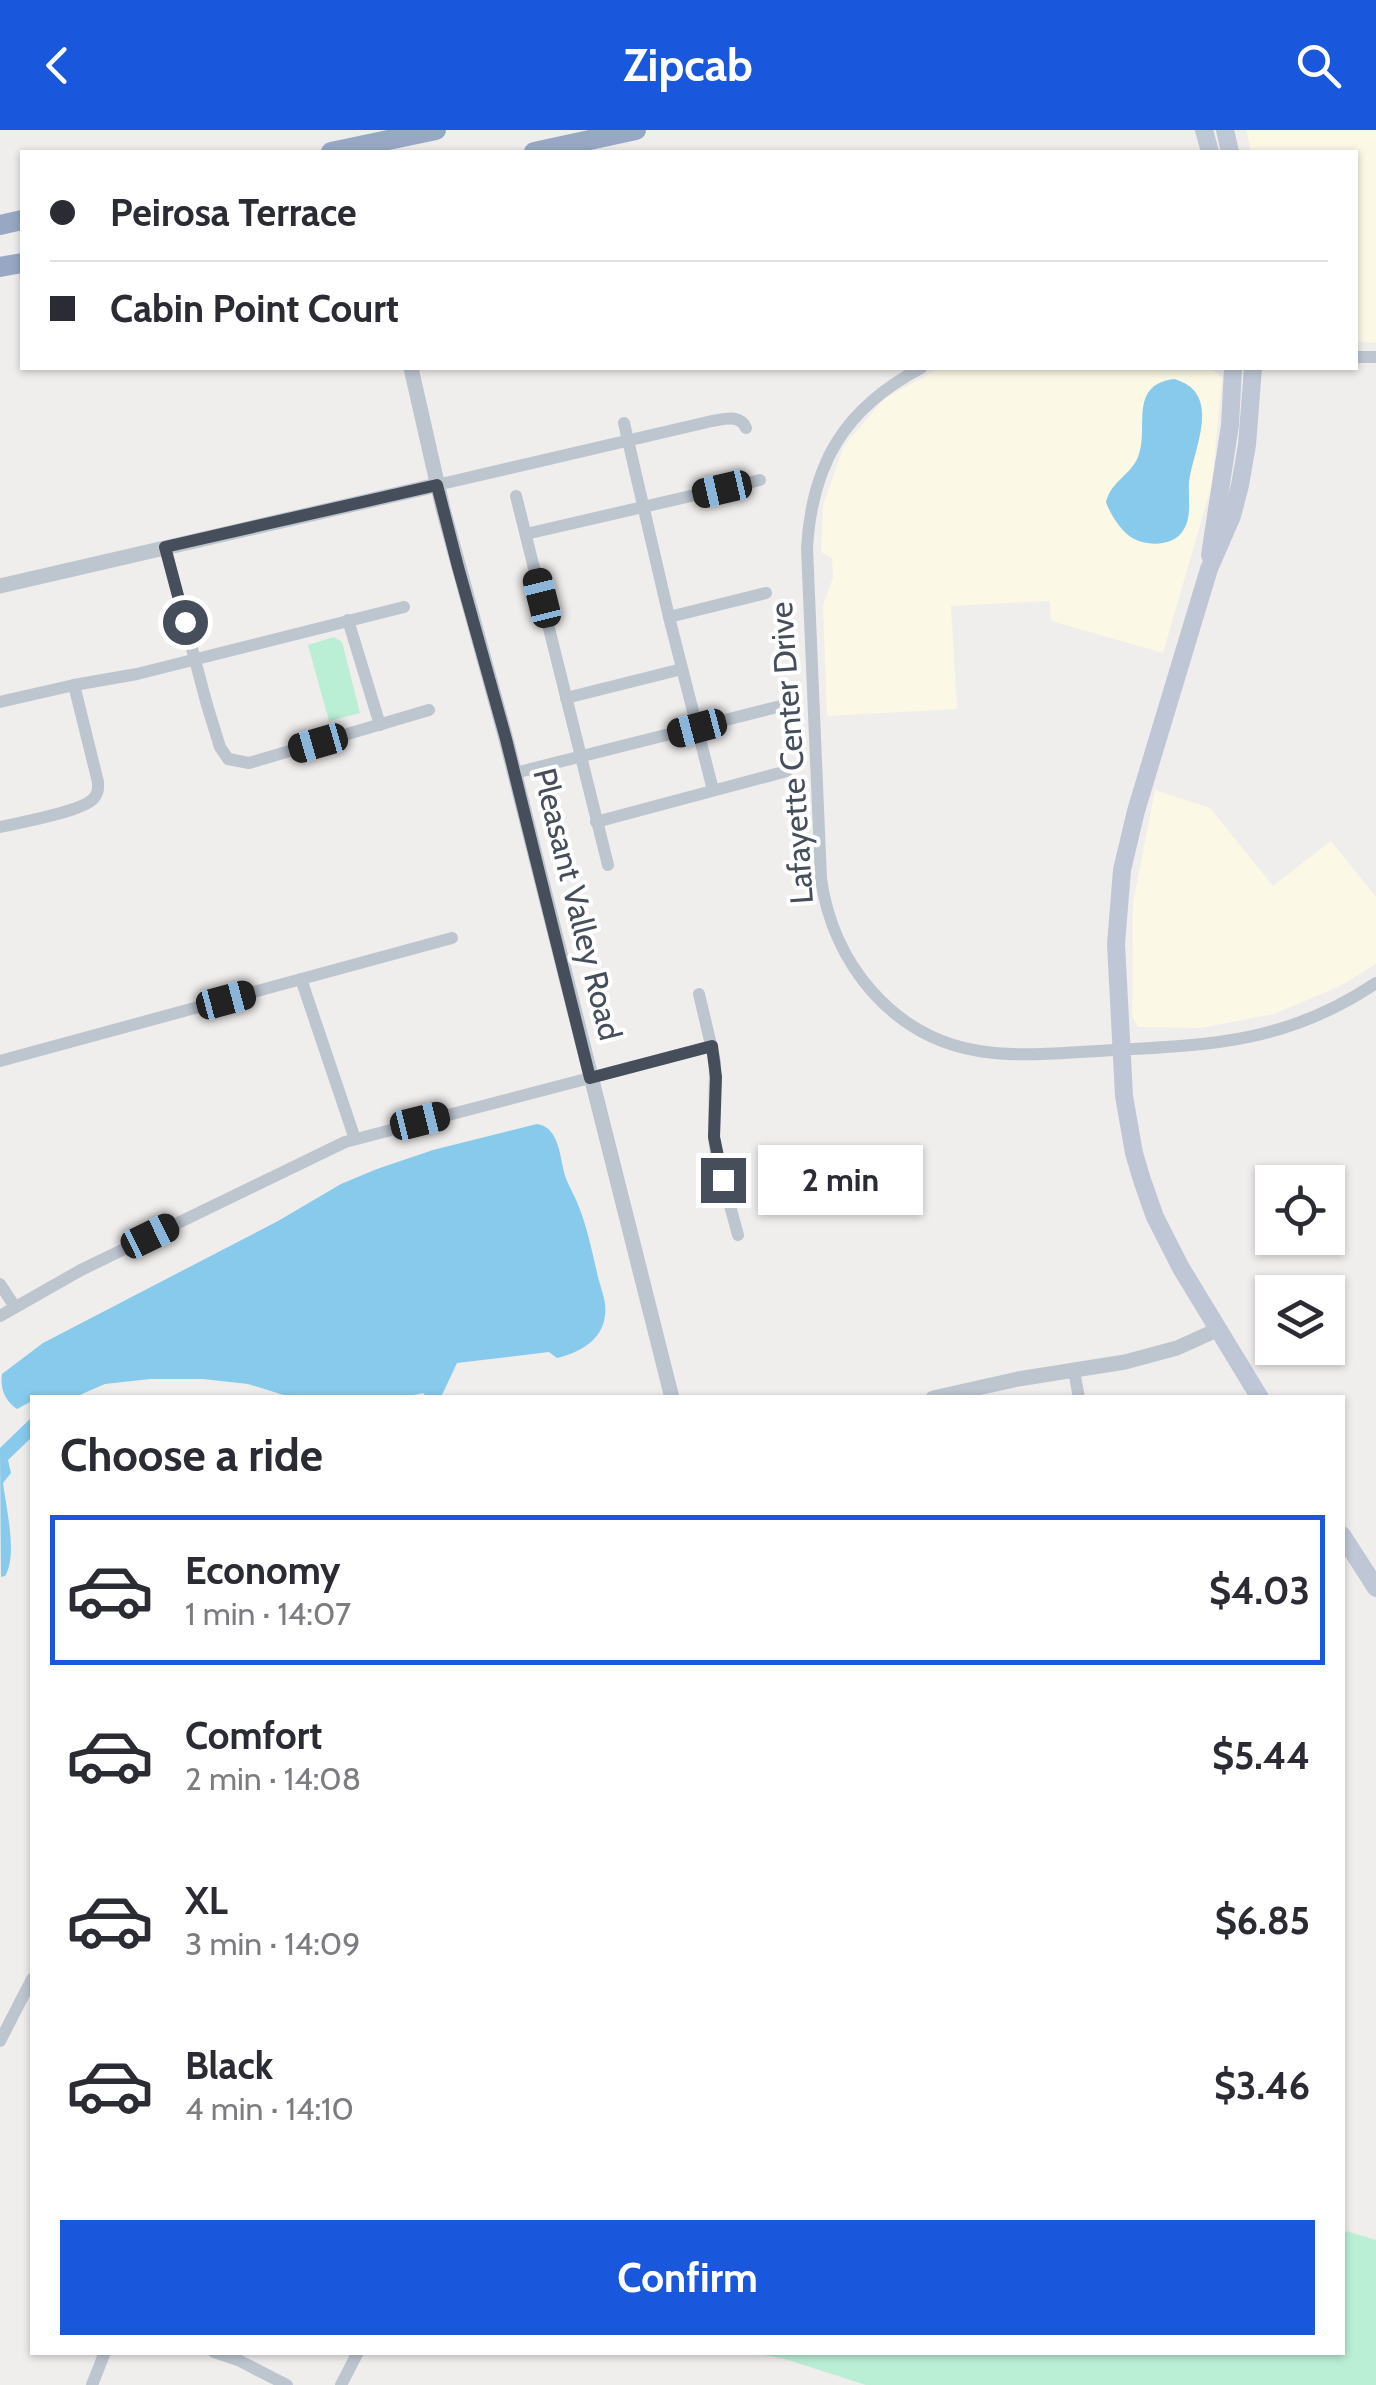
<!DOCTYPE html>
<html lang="en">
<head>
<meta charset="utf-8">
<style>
  body { margin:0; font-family:Cabin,sans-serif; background:#f7f7f7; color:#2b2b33; height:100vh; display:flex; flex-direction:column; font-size:38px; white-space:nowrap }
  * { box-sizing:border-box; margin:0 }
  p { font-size:32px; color:#7c7c81 }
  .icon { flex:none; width:55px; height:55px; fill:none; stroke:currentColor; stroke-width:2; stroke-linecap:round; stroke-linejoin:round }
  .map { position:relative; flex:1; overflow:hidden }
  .drawer { position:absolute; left:30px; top:1265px; width:1315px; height:960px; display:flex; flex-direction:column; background:#fff; border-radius:0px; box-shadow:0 2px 8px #0004 }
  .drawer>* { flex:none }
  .banner { position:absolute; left:20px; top:20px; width:1338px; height:220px; border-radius:0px; box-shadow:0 2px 8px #0004; display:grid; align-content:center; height:220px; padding:0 30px; background:#fff }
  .tools { position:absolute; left:1255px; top:1035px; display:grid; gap:20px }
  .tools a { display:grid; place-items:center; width:90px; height:90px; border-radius:0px; background:#fff; box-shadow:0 2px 8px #0004; font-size:50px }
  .end { position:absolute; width:45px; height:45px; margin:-22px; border:12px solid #454e5a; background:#fff; box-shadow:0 0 0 5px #fff }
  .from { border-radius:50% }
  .bubble { position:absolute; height:70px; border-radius:0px; background:#fff; box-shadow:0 2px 8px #0004; font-size:32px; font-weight:700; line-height:70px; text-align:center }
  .car { position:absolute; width:30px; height:60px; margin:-30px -15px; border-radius:12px; box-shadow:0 0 8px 2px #0007; background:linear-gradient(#222 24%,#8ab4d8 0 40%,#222 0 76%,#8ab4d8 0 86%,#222 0) }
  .banner b { display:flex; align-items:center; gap:35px; height:95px; font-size:38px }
  .banner b+b { border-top:2px solid #e1e1e2 }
  .banner i { width:25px; height:25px; background:#2b2b33 }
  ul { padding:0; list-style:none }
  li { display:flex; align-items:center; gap:30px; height:150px; margin:0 20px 15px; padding:0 10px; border:5px solid transparent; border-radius:0px }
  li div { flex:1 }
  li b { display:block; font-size:38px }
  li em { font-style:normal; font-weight:700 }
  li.selected { border-color:#1957dd }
  li>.icon { width:90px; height:90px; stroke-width:1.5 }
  h2 { padding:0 30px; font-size:45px; line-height:120px }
  .button { display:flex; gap:20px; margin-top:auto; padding:20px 30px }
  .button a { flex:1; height:115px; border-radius:0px; background:#1957dd; color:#fff; font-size:40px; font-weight:700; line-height:115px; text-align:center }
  header { display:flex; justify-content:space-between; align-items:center; height:130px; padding:0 30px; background:#1957dd; color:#fff; font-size:45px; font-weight:700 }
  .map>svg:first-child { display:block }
  .commercial { fill:#fbf8e5 }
  .green { fill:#baeed5 }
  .water { fill:#87caeb }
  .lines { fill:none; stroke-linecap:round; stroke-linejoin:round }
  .minor { stroke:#bdc5cf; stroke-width:12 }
  .tertiary { stroke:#bdc5cf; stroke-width:15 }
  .secondary { stroke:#bfc7d6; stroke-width:18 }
  .trunk { stroke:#98a8c4; stroke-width:20 }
  .route { stroke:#454e5a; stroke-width:12 }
  .labels { text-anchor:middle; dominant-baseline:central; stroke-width:8; stroke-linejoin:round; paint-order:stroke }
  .street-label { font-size:32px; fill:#454e5a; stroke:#fff }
</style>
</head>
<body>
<header><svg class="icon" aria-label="back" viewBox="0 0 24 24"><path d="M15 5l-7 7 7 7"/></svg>Zipcab<svg class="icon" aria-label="search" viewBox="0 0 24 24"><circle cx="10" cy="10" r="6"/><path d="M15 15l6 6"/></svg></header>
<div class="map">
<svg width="1376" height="2255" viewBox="0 0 1376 2255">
  <rect width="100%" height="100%" fill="#f0eded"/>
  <g class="commercial">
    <path d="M1246,0H1376V213L1355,211V22H1251Z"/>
    <path d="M951,238H1211L1222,248L1212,354L1163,523L1051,491L1050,471L951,476L957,579L827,586L823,475L833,448L832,428L821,422L823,375L844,316L884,269L938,239Z"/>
    <path d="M1155,660L1210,678L1273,756L1331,711L1376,767V834L1340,856L1274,884L1201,898L1138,897L1132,886L1133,773Z"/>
  </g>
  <g class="green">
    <path d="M334,507L342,512L360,583L329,591L308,515Z"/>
    <path d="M1346,2101L1376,2110V2255H866L785,2229L754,2223L1342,2222V2114Z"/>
  </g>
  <g class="water">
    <path d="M1174,249C1224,263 1193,319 1189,352C1188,367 1192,386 1184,399C1174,418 1143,417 1128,405C1119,397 1110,384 1106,372C1112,350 1130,346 1138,327C1150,300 1127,255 1174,249Z"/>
    <path d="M537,994C562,998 559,1032 567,1051C570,1058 574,1065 577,1072C587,1096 592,1121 598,1147C601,1159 607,1172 605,1185C603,1210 579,1223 557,1228L549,1222L457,1233L441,1267H427L423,1263L399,1268L290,1267L248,1254L203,1249H150L105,1254L75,1267L32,1268V1271L17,1279C5,1271 0,1259 2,1244L43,1213L278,1091L341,1054L377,1039L433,1020Z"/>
    <path d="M32,1287V1307L8,1330L11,1343L3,1353C6,1377 18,1426 5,1446L1,1447L0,1318Z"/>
  </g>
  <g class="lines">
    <g class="minor">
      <path d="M1355,227H1376"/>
      <path d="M921,238C845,278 812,333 807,418L821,749C833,833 892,907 979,921C1023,928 1071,922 1115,920C1216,915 1290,911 1376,853"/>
      <path d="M624,293L669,487L713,660"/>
      <path d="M437,355L712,291C725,289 740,284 746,298"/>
      <path d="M516,366L608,735"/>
      <path d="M526,404L760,350"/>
      <path d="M165,417L207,575L220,617L228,629L249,633L429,580"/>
      <path d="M669,487L766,463"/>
      <path d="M348,490L380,595"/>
      <path d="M566,568L682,539"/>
      <path d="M0,572L74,555L137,544L404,477"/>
      <path d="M515,643L781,576"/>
      <path d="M596,692L787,641"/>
      <path d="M0,697C19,693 84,681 94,668C99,661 98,659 98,652L74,555"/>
      <path d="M301,849L355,1009"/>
      <path d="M699,864L715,932L714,1007L716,1024L738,1105"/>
      <path d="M0,931L452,808"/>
      <path d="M0,1154L15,1177"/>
      <path d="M0,1186L81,1140L345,1012L712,916"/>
      <path d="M1074,1241L1079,1268"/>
      <path d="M0,1911L32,1849"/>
      <path d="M214,2222L238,2230L287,2255"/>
      <path d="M92,2255L105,2222"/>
      <path d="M341,2255L358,2222"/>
    </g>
    <g class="tertiary">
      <path d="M411,238L443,379L506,609L672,1268"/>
      <path d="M0,456L437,355"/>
      <path d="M933,1268L1018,1249L1125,1232L1177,1218L1219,1199"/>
    </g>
    <g class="secondary">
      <path d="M1204,0L1210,22"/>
      <path d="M1225,0L1230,22"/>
      <path d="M1253,238L1247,315L1240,355L1232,386L1209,439L1136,681L1122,740L1116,814L1124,966L1134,1023L1142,1050L1155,1087L1181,1138L1260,1268"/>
      <path d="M1210,425L1230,295L1233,238"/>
      <path d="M1342,1405L1376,1458"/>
    </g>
    <g class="trunk">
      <path d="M331,22L436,0"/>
      <path d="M534,22L636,0"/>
      <path d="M0,95L22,90"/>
      <path d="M0,137L22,133"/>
    </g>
  </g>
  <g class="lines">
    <path class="route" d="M185,492L165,417L437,355L458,437L506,609L590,948L712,916L716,947L714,1007L723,1050"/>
  </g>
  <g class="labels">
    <g class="street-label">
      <text transform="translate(791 623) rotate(-94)">Lafayette Center Drive</text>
      <text transform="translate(578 774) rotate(76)">Pleasant Valley Road</text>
    </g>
  </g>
</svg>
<div class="tools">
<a><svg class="icon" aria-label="locate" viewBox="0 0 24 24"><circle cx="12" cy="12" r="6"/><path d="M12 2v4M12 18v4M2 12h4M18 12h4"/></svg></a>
<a><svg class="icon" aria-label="layers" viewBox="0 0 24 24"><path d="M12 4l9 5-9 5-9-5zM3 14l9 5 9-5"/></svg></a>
</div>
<i class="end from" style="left:185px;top:492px"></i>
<i class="end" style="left:723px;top:1050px"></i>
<div class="bubble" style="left:758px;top:1015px;width:165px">2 min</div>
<i class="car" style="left:722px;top:359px;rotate:257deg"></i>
<i class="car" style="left:542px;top:468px;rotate:346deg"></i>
<i class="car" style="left:697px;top:598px;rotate:255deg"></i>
<i class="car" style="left:318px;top:613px;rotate:254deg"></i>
<i class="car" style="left:226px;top:870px;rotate:75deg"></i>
<i class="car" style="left:420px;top:991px;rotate:76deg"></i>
<i class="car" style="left:150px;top:1106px;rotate:64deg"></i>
<div class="banner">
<b><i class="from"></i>Peirosa Terrace</b>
<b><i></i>Cabin Point Court</b>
</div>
<section class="drawer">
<h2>Choose a ride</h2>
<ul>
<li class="selected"><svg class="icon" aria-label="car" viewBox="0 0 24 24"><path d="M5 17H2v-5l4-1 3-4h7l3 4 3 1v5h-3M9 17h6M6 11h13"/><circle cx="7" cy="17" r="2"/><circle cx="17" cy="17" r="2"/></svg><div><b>Economy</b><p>1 min · 14:07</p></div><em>$4.03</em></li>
<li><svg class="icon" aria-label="car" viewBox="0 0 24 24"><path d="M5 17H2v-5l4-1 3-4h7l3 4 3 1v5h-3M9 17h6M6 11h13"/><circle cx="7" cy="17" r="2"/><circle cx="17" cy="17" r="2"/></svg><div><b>Comfort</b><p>2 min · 14:08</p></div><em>$5.44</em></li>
<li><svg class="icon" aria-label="car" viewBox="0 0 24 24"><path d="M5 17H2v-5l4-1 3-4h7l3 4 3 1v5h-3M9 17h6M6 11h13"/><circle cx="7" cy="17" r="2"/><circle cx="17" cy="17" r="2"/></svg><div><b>XL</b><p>3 min · 14:09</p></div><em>$6.85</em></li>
<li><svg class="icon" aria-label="car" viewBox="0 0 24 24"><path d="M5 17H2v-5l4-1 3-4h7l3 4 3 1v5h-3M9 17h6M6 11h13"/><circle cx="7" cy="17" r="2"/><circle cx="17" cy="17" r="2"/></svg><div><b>Black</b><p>4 min · 14:10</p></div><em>$3.46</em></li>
</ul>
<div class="button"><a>Confirm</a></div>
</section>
</div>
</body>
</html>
